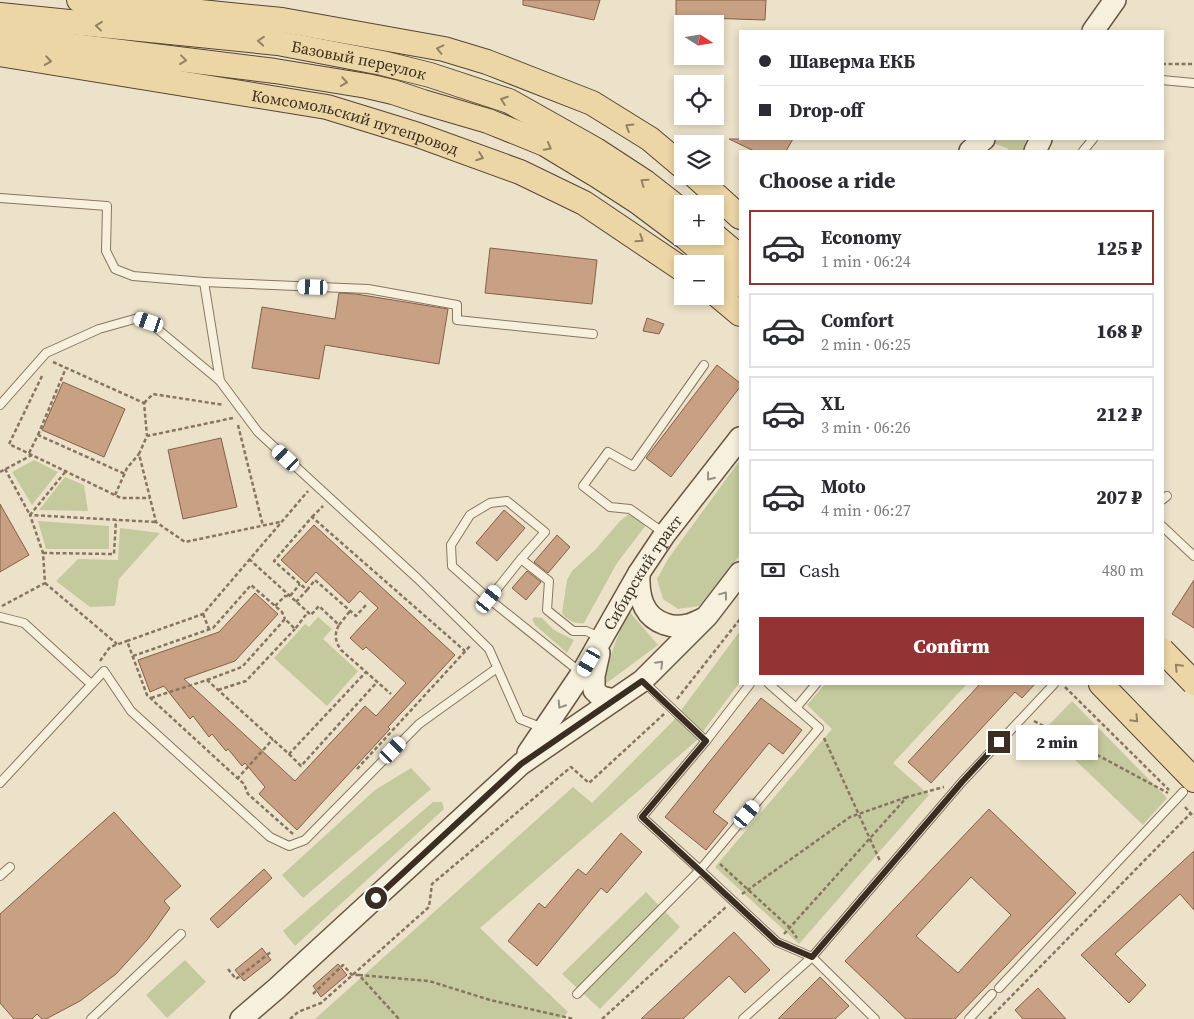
<!DOCTYPE html>
<html lang="en">
<head>
<meta charset="utf-8">
<style>
  body { margin:0; font-family:"Source Serif 4",serif; background:#f7f7f7; color:#2b2b33; height:100vh; display:flex; flex-direction:column; font-size:19px; white-space:nowrap }
  * { box-sizing:border-box; margin:0 }
  p { font-size:16px; color:#7c7c81 }
  .icon { flex:none; width:28px; height:28px; fill:none; stroke:currentColor; stroke-width:2; stroke-linecap:round; stroke-linejoin:round }
  .map { position:relative; flex:1; overflow:hidden }
  .drawer { position:absolute; left:739px; top:150px; width:425px; height:535px; display:flex; flex-direction:column; background:#fff; border-radius:0px; box-shadow:0 2px 8px #0003 }
  .drawer>* { flex:none }
  .guide { position:absolute; left:739px; top:30px; width:425px; height:110px; border-radius:0px; box-shadow:0 2px 8px #0003; display:grid; align-content:center; height:110px; padding:0 20px; background:#fff }
  .needle { width:32px; rotate:102deg }
  .fabs { position:absolute; left:674px; top:15px; display:grid; gap:10px }
  .fabs a { display:grid; place-items:center; width:50px; height:50px; border-radius:0px; background:#fff; box-shadow:0 2px 8px #0003; font-size:25px }
  .end { position:absolute; width:22px; height:22px; margin:-11px; border:6px solid #3a2e22; background:#fff; box-shadow:0 0 0 2px #fff }
  .from { border-radius:50% }
  .bubble { position:absolute; height:35px; border-radius:0px; background:#fff; box-shadow:0 2px 8px #0003; font-size:16px; font-weight:800; line-height:35px; text-align:center }
  .car { position:absolute; width:15px; height:30px; margin:-15px -8px; border-radius:6px; box-shadow:0 0 4px 1px #0007; background:linear-gradient(#fff 24%,#345 0 40%,#fff 0 76%,#345 0 86%,#fff 0) }
  .guide b { display:flex; align-items:center; gap:18px; height:48px; font-size:19px }
  .guide b+b { border-top:1px solid #e1e1e2 }
  .guide i { width:12px; height:12px; background:#2b2b33 }
  ul { padding:0; list-style:none }
  li { display:flex; align-items:center; gap:15px; height:75px; margin:0 10px 8px; padding:0 10px; border:2px solid #e1e1e2; border-radius:0px }
  li div { flex:1 }
  li b { display:block; font-size:19px }
  li em { font-style:normal; font-weight:800 }
  li.on { border-color:#933334 }
  li>.icon { width:45px; height:45px; stroke-width:1.5 }
  h2 { padding:0 20px; font-size:22px; line-height:60px }
  .pay { display:flex; align-items:center; gap:12px; height:55px; padding:0 20px; font-size:19px }
  .pay p { margin-inline-start:auto }
  .primary-button { display:flex; gap:10px; margin-top:auto; padding:10px 20px }
  .primary-button a { flex:1; height:58px; border-radius:0px; background:#933334; color:#fff; font-size:20px; font-weight:800; line-height:58px; text-align:center }
  .map>svg:first-child { display:block }
  .green { fill:#c5ca9e }
  .building { fill:#c8a083; stroke:#866047; fill-rule:evenodd }
  .lines { fill:none; stroke-linecap:round; stroke-linejoin:round }
  .service-casing { stroke:#887560; stroke-width:10 }
  .secondary-casing { stroke:#6a5743; stroke-width:24 }
  .primary-casing { stroke:#564433; stroke-width:26 }
  .path { stroke:#887560; stroke-width:2.5; stroke-dasharray:4 2.5; stroke-linecap:butt }
  .service { stroke:#f7f0dd; stroke-width:8 }
  .secondary { stroke:#f7f0dd; stroke-width:21 }
  .primary { stroke:#ecd6a6; stroke-width:24 }
  .primary-bridge-casing { stroke:#564433; stroke-width:26; stroke-linecap:butt }
  .primary-bridge { stroke:#ecd6a6; stroke-width:24 }
  .oneway { stroke:#938264 }
  .oneway2 { stroke:#988f80 }
  .route { stroke:#3a2e22; stroke-width:6 }
  .labels { text-anchor:middle; dominant-baseline:central; stroke-width:5; stroke-linejoin:round; paint-order:stroke }
  .street-label { font-size:16px; fill:#3a2e22; stroke:#f4edda }
</style>
</head>
<body>
<div class="map">
<svg width="1194" height="1019" viewBox="0 0 1194 1019">
  <rect width="100%" height="100%" fill="#ece2ca"/>
  <g class="green">
    <path d="M994,139H1027L1022,151H1010L1007,148L990,142Z"/>
    <path d="M34,460L58,472L32,505L12,472Z"/>
    <path d="M740,460V555L699,606L678,609L663,599L657,579L668,559Z"/>
    <path d="M65,477L84,485L88,511L39,510Z"/>
    <path d="M629,514L639,519L646,525L617,563L584,623C575,624 568,621 562,613L567,580L572,571L596,549L620,521Z"/>
    <path d="M38,521L109,526V549H46Z"/>
    <path d="M120,528L160,533L119,579L115,606L90,607L56,581L78,559L118,560Z"/>
    <path d="M628,610L658,645L604,685L602,681L614,646Z"/>
    <path d="M318,617L332,629L323,639L358,671L327,706L274,658L305,624L309,627Z"/>
    <path d="M535,617L542,618L554,630L574,640L567,653L535,625L532,619Z"/>
    <path d="M740,631V682L696,741L480,928L568,1012L560,1019H315L573,787L592,803L673,721Z"/>
    <path d="M825,684H967L893,763L929,795L799,944L715,867L832,729L807,705Z"/>
    <path d="M1072,701L1167,798L1143,825L1044,730Z"/>
    <path d="M411,768L431,789L303,898L282,875L375,790Z"/>
    <path d="M433,802H442L444,809L295,946L283,931Z"/>
    <path d="M646,892L680,927L600,1009L562,974Z"/>
    <path d="M185,960L206,982L167,1018L146,995Z"/>
  </g>
  <g class="building">
    <path d="M523,0H600L594,20L523,5Z"/>
    <path d="M676,0H766L765,20L676,17Z"/>
    <path d="M729,139H793L786,151H754Z"/>
    <path d="M490,248L597,260L592,304L485,293Z"/>
    <path d="M339,293L356,294L448,309L439,364L325,345L319,379L252,368L262,307L335,319Z"/>
    <path d="M647,318L664,324L659,334L643,331Z"/>
    <path d="M717,365L740,383V387L671,477L646,458Z"/>
    <path d="M63,382L125,409L104,457L42,430Z"/>
    <path d="M221,438L237,507L183,519L168,450Z"/>
    <path d="M0,504L29,555L0,572Z"/>
    <path d="M504,510L525,528L497,561L476,543Z"/>
    <path d="M314,525L455,655L388,727L390,729L297,830L259,794L265,787L245,763L242,766L228,749L226,751L212,734L209,737L193,716L190,719L164,686L150,692L138,660L219,632L255,593L278,614L235,661L184,679L295,781L365,706L376,716L406,683L366,647L363,650L350,638L378,608L360,591L349,603L316,572L306,583L281,560Z"/>
    <path d="M557,535L570,547L548,573L534,562Z"/>
    <path d="M527,571L541,582L526,600L512,588Z"/>
    <path d="M1194,580V628L1172,614Z"/>
    <path d="M980,684H1035L1022,698L1015,692L931,783L908,762Z"/>
    <path d="M761,698L802,730L783,754L769,743L713,812L728,823L706,850L665,817Z"/>
    <path d="M989,809L1076,893L955,1019H906L845,961ZM971,877L1011,915L958,973L916,936Z"/>
    <path d="M114,812L181,886L164,901L170,908L147,940L116,974L80,1001L46,1019H42L37,1014L32,1019H14L0,1003V914Z"/>
    <path d="M621,833L642,852L607,893L601,888L537,966L508,941L539,903L545,908L578,869L586,875Z"/>
    <path d="M1194,851V910L1180,894L1115,954L1146,985L1129,1003L1081,955Z"/>
    <path d="M264,869L272,878L218,928L210,919Z"/>
    <path d="M734,932L770,970L745,993L729,976L683,1019H641Z"/>
    <path d="M262,948L271,960L244,981L235,970Z"/>
    <path d="M338,964L347,975L321,997L313,986Z"/>
    <path d="M820,977L849,1006L835,1019H778Z"/>
    <path d="M1038,988L1066,1019H1023L1015,1010Z"/>
  </g>
  <g class="lines">
    <defs>
      <g id="service">
        <path d="M1162,80L1194,83"/>
        <path d="M1083,151L1093,139"/>
        <path d="M0,198L107,206L106,251L115,269L133,276L204,282L220,381L258,432L417,578L489,649L520,719L543,728"/>
        <path d="M204,282L368,289L457,305V320L593,334"/>
        <path d="M0,405L46,353L99,329L138,318L149,322L220,381"/>
        <path d="M1162,500L1167,496"/>
        <path d="M1162,526L1194,556"/>
        <path d="M664,533L630,509L610,507L583,486L608,452L633,466L704,365"/>
        <path d="M489,599L452,566L451,545L470,515L490,503L507,501L545,532L521,559"/>
        <path d="M0,617L24,623L91,684"/>
        <path d="M580,672L489,599L521,559L549,581L547,610L573,631H586L600,637"/>
        <path d="M644,682L706,741L642,817L700,870L819,728L769,684"/>
        <path d="M796,708L816,684"/>
        <path d="M706,741L750,684"/>
        <path d="M0,783L104,671L131,711L270,837L289,846L305,840L419,724L497,668"/>
        <path d="M0,876L10,867"/>
        <path d="M999,988L1183,792"/>
        <path d="M577,994L700,870L777,942L812,957L875,1019"/>
        <path d="M91,1019L181,934"/>
        <path d="M743,1019L812,957L962,782L1054,684"/>
        <path d="M969,1019L992,994"/>
      </g>
      <g id="secondary">
        <path d="M1093,31L1115,0"/>
        <path d="M970,151L984,139"/>
        <path d="M1035,151L1041,139"/>
        <path d="M639,573C638,595 642,616 665,624C673,627 680,627 688,625C693,624 698,621 703,619"/>
        <path d="M599,653L594,676V690L601,697L614,700"/>
        <path id="s1" d="M528,753L582,673L639,573L665,534L740,438"/>
        <path d="M241,1019L276,989L521,764L642,681L707,616L740,573"/>
      </g>
      <g id="primary">
        <path d="M79,0L282,20L444,49L487,62L592,103L650,139L682,166"/>
        <path id="s2" d="M0,15L278,43L382,63L430,75L509,101L596,150L645,182L682,211"/>
        <path d="M0,37L275,71L367,86L393,92L423,102L488,121L545,144L598,176L638,202L682,235"/>
        <path id="s3" d="M0,54L327,107L418,135L520,172L584,203L682,269"/>
        <path d="M695,176L740,217"/>
        <path d="M684,236L740,285"/>
        <path d="M715,236L740,257"/>
        <path d="M715,293L740,314"/>
        <path d="M1101,684L1194,780"/>
      </g>
    </defs>
    <use href="#service" class="service-casing"/>
    <use href="#secondary" class="secondary-casing"/>
    <use href="#primary" class="primary-casing"/>
    <g class="path">
      <path d="M1162,64H1194"/>
      <path d="M53,362L144,403L147,436"/>
      <path d="M42,376L9,444L121,498H150"/>
      <path d="M144,403L153,394L224,405"/>
      <path d="M233,418L147,436L139,454L156,522L185,542L280,522"/>
      <path d="M238,425L263,526"/>
      <path d="M38,435L66,368"/>
      <path d="M29,453L38,435L125,474"/>
      <path d="M5,469L30,515L66,471"/>
      <path d="M0,472L32,455"/>
      <path d="M115,495L127,468L139,454"/>
      <path d="M312,517L323,506"/>
      <path d="M43,553L114,554L116,520"/>
      <path d="M249,559L311,615L319,606L339,625C334,634 335,641 341,650L391,694"/>
      <path d="M45,583L117,644"/>
      <path d="M307,590L315,580L356,616L366,605"/>
      <path d="M296,602L307,590L274,561L312,517L465,651"/>
      <path d="M2,606L45,583L43,553L30,515L156,522"/>
      <path d="M275,606L285,596H290L300,584"/>
      <path d="M203,614L209,629"/>
      <path d="M339,625L350,611"/>
      <path d="M133,656L213,628L251,585L282,612L285,619"/>
      <path d="M100,661L110,647L127,641"/>
      <path d="M207,680L242,667L285,619L295,629L308,612"/>
      <path d="M1065,687L1169,790"/>
      <path d="M218,690L246,681L295,629"/>
      <path d="M151,698L207,680L289,754L366,672"/>
      <path d="M677,699L740,619"/>
      <path d="M1034,721L1168,793"/>
      <path d="M824,738L880,861"/>
      <path d="M289,754L301,766L377,682"/>
      <path d="M357,769L470,646"/>
      <path d="M237,779L273,739"/>
      <path d="M1185,807L1194,817"/>
      <path d="M293,834L248,794L244,784L147,695L127,641L203,614L308,491"/>
      <path d="M720,864L790,928L797,938"/>
      <path d="M742,894L850,817L907,797"/>
      <path d="M784,934L907,797L944,787"/>
      <path d="M228,969L236,979L272,951"/>
      <path d="M359,975L429,981L490,1000L574,1019"/>
      <path d="M313,994L343,965L352,975H359L399,1019"/>
      <path d="M290,1019L298,1012L321,1003L429,907L432,884L571,767L589,783L664,714"/>
      <path d="M602,1019L726,907"/>
      <path d="M989,1019L1191,813"/>
    </g>
    <use href="#service" class="service"/>
    <use href="#secondary" class="secondary"/>
    <use href="#primary" class="primary"/>
    <defs>
      <path id="primary-bridge" d="M1162,650L1194,683"/>
    </defs>
    <use href="#primary-bridge" class="primary-bridge-casing"/>
    <use href="#primary-bridge" class="primary-bridge"/>
  </g>
  <defs><path id="oneway-chevron" d="M-2-3.5L2.5 0L-2 3.5" fill="none" stroke-width="1.6" stroke-linecap="round" stroke-linejoin="round" transform="scale(1.25)"/></defs>
  <g class="oneway">
    <use href="#oneway-chevron" transform="translate(99 26) rotate(-174)"/>
    <use href="#oneway-chevron" transform="translate(261 41) rotate(-175)"/>
    <use href="#oneway-chevron" transform="translate(440 49) rotate(-167)"/>
    <use href="#oneway-chevron" transform="translate(183 60) rotate(7)"/>
    <use href="#oneway-chevron" transform="translate(48 61) rotate(9)"/>
    <use href="#oneway-chevron" transform="translate(344 82) rotate(9)"/>
    <use href="#oneway-chevron" transform="translate(504 100) rotate(-160)"/>
    <use href="#oneway-chevron" transform="translate(629 127) rotate(-148)"/>
    <use href="#oneway-chevron" transform="translate(548 147) rotate(28)"/>
    <use href="#oneway-chevron" transform="translate(480 157) rotate(20)"/>
    <use href="#oneway-chevron" transform="translate(644 182) rotate(-145)"/>
    <use href="#oneway-chevron" transform="translate(640 239) rotate(33)"/>
    <use href="#oneway-chevron" transform="translate(1178 667) rotate(-134)"/>
    <use href="#oneway-chevron" transform="translate(1135 719) rotate(46)"/>
  </g>
  <g class="oneway2">
    <use href="#oneway-chevron" transform="translate(710 477) rotate(128)"/>
    <use href="#oneway-chevron" transform="translate(724 595) rotate(-53)"/>
    <use href="#oneway-chevron" transform="translate(660 664) rotate(-45)"/>
    <use href="#oneway-chevron" transform="translate(561 705) rotate(123)"/>
  </g>
  <g class="lines">
    <path class="route" d="M376,898L521,764L642,681L706,741L642,817L777,942L812,957L962,782L999,742"/>
  </g>
  <g class="labels">
    <g class="street-label">
      <text stroke="none"><textPath href="#s2" startOffset="362">Базовый переулок</textPath></text>
      <text stroke="none"><textPath href="#s3" startOffset="362">Комсомольский путепровод</textPath></text>
      <text stroke="none"><textPath href="#s1" startOffset="214">Сибирский тракт</textPath></text>
    </g>
  </g>
</svg>
<div class="fabs">
<a><svg class="needle" viewBox="-14 -14 28 28"><path d="M0-13l5 13h-10z" fill="#e53935"/><path d="M0 13l5-13h-10z" fill="#7c7c81"/></svg></a>
<a><svg class="icon" aria-label="locate" viewBox="0 0 24 24"><circle cx="12" cy="12" r="6"/><path d="M12 2v4M12 18v4M2 12h4M18 12h4"/></svg></a>
<a><svg class="icon" aria-label="layers" viewBox="0 0 24 24"><path d="M12 4l9 5-9 5-9-5zM3 14l9 5 9-5"/></svg></a>
<a>+</a>
<a>−</a>
</div>
<i class="end from" style="left:376px;top:898px"></i>
<i class="end" style="left:999px;top:742px"></i>
<div class="bubble" style="left:1016px;top:725px;width:82px">2 min</div>
<i class="car" style="left:313px;top:287px;rotate:272deg"></i>
<i class="car" style="left:149px;top:322px;rotate:289deg"></i>
<i class="car" style="left:286px;top:458px;rotate:313deg"></i>
<i class="car" style="left:489px;top:599px;rotate:39deg"></i>
<i class="car" style="left:589px;top:662px;rotate:210deg"></i>
<i class="car" style="left:393px;top:750px;rotate:44deg"></i>
<i class="car" style="left:747px;top:814px;rotate:40deg"></i>
<div class="guide">
<b><i class="from"></i>Шаверма ЕКБ</b>
<b><i></i>Drop-off</b>
</div>
<section class="drawer">
<h2>Choose a ride</h2>
<ul>
<li class="on"><svg class="icon" aria-label="car" viewBox="0 0 24 24"><path d="M5 17H2v-5l4-1 3-4h7l3 4 3 1v5h-3M9 17h6M6 11h13"/><circle cx="7" cy="17" r="2"/><circle cx="17" cy="17" r="2"/></svg><div><b>Economy</b><p>1 min · 06:24</p></div><em>125 ₽</em></li>
<li><svg class="icon" aria-label="car" viewBox="0 0 24 24"><path d="M5 17H2v-5l4-1 3-4h7l3 4 3 1v5h-3M9 17h6M6 11h13"/><circle cx="7" cy="17" r="2"/><circle cx="17" cy="17" r="2"/></svg><div><b>Comfort</b><p>2 min · 06:25</p></div><em>168 ₽</em></li>
<li><svg class="icon" aria-label="car" viewBox="0 0 24 24"><path d="M5 17H2v-5l4-1 3-4h7l3 4 3 1v5h-3M9 17h6M6 11h13"/><circle cx="7" cy="17" r="2"/><circle cx="17" cy="17" r="2"/></svg><div><b>XL</b><p>3 min · 06:26</p></div><em>212 ₽</em></li>
<li><svg class="icon" aria-label="car" viewBox="0 0 24 24"><path d="M5 17H2v-5l4-1 3-4h7l3 4 3 1v5h-3M9 17h6M6 11h13"/><circle cx="7" cy="17" r="2"/><circle cx="17" cy="17" r="2"/></svg><div><b>Moto</b><p>4 min · 06:27</p></div><em>207 ₽</em></li>
</ul>
<div class="pay"><svg class="icon" aria-label="cash" viewBox="0 0 24 24"><path d="M3 7h18v10H3z"/><circle cx="12" cy="12" r="2"/></svg>Cash<p>480 m</p></div>
<div class="primary-button"><a>Confirm</a></div>
</section>
</div>
</body>
</html>
